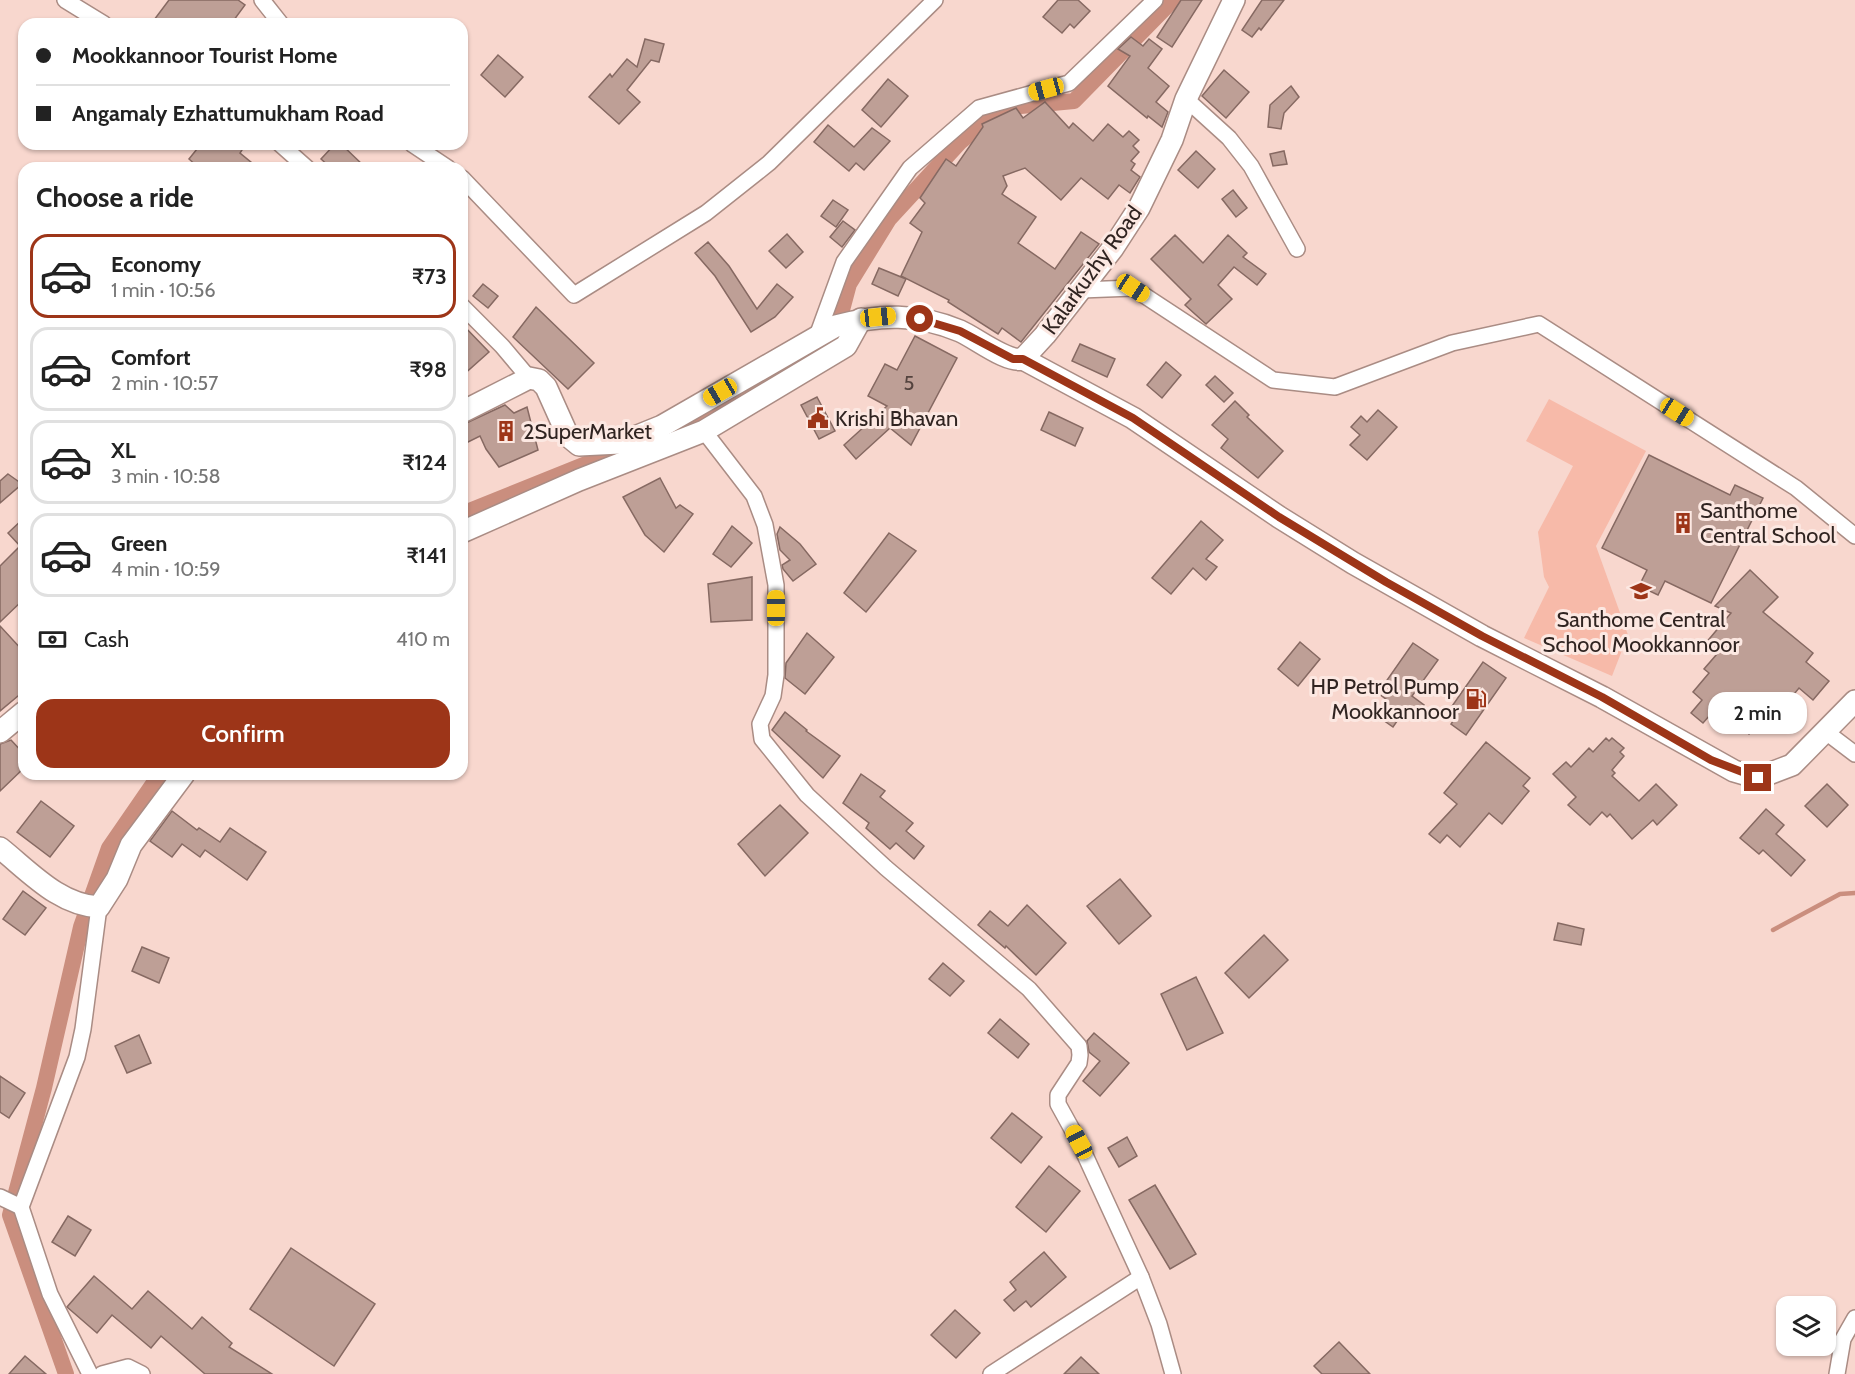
<!DOCTYPE html>
<html lang="en">
<head>
<meta charset="utf-8">
<style>
  body { margin:0; font-family:Cabin,sans-serif; background:#f6f6f6; color:#222; height:100vh; display:flex; flex-direction:column; font-size:22px; white-space:nowrap }
  * { box-sizing:border-box; margin:0 }
  p { font-size:20px; color:#767676 }
  .icon { flex:none; width:33px; height:33px; fill:none; stroke:currentColor; stroke-width:2; stroke-linecap:round; stroke-linejoin:round }
  .map { position:relative; flex:1; overflow:hidden }
  .sheet { position:absolute; left:18px; top:162px; width:450px; height:618px; display:flex; flex-direction:column; background:#fff; border-radius:18px; box-shadow:0 2px 4px #0004 }
  .sheet>* { flex:none }
  .guide { position:absolute; left:18px; top:18px; width:450px; height:132px; border-radius:18px; box-shadow:0 2px 4px #0004; display:grid; align-content:center; height:132px; padding:0 18px; background:#fff }
  .buttons { position:absolute; left:1776px; top:1296px; display:grid; gap:12px }
  .buttons a { display:grid; place-items:center; width:60px; height:60px; border-radius:12px; background:#fff; box-shadow:0 2px 4px #0004; font-size:30px }
  .end { position:absolute; width:27px; height:27px; margin:-14px; border:8px solid #9d3518; background:#fff; box-shadow:0 0 0 3px #fff }
  .from { border-radius:50% }
  .bubble { position:absolute; height:42px; border-radius:18px; background:#fff; box-shadow:0 2px 4px #0004; font-size:20px; font-weight:600; line-height:42px; text-align:center }
  .car { position:absolute; width:18px; height:36px; margin:-18px -9px; border-radius:8px; box-shadow:0 0 4px 2px #0007; background:linear-gradient(#f5c518 24%,#345 0 40%,#f5c518 0 76%,#345 0 86%,#f5c518 0) }
  .guide b { display:flex; align-items:center; gap:21px; height:57px; font-size:22px }
  .guide b+b { border-top:2px solid #e0e0e0 }
  .guide i { width:15px; height:15px; background:#222 }
  ul { padding:0; list-style:none }
  li { display:flex; align-items:center; gap:18px; height:84px; margin:0 12px 9px; padding:0 6px; border:3px solid #e0e0e0; border-radius:18px }
  li div { flex:1 }
  li b { display:block; font-size:22px }
  li em { font-style:normal; font-weight:600 }
  li.selected { border-color:#9d3518 }
  li>.icon { width:54px; height:54px; stroke-width:1.5 }
  h2 { padding:0 18px; font-size:27px; line-height:72px }
  .pay { display:flex; align-items:center; gap:15px; height:66px; padding:0 18px; font-size:22px }
  .pay p { margin-inline-start:auto }
  .cta { display:flex; gap:12px; margin-top:auto; padding:12px 18px }
  .cta a { flex:1; height:69px; border-radius:18px; background:#9d3518; color:#fff; font-size:24px; font-weight:600; line-height:69px; text-align:center }
  .map>svg:first-child { display:block }
  .green { fill:#f7baa9 }
  .lines { fill:none; stroke-linecap:round; stroke-linejoin:round }
  .stream { stroke:#ca8e7e; stroke-width:4.5 }
  .canal { stroke:#ca8e7e; stroke-width:16 }
  .building { fill:#be9f96; stroke:#866962; stroke-width:1.5 }
  .street-casing { stroke:#aa8c84; stroke-width:18 }
  .secondary-casing { stroke:#aa8c84; stroke-width:24 }
  .street { stroke:#fff; stroke-width:15 }
  .secondary { stroke:#fff; stroke-width:21 }
  .route { stroke:#9d3518; stroke-width:8 }
  .labels { text-anchor:middle; dominant-baseline:central; stroke-width:6; stroke-linejoin:round; paint-order:stroke }
  .number-label { font-size:20px; fill:#54433e }
  .street-label { font-size:22px; fill:#302421; stroke:#fce8e2 }
  .poi-label { font-size:22px; fill:#302421; stroke:#fce8e2; text-anchor:start }
</style>
</head>
<body>
<div class="map">
<svg width="1855" height="1374" viewBox="0 0 1855 1374">
  <rect width="100%" height="100%" fill="#f8d7ce"/>
  <path class="green" d="M1549,399L1646,451L1596,546L1628,635L1612,676L1524,638L1549,587L1544,577L1538,532L1573,466L1526,441Z"/>
  <g class="lines">
    <path class="stream" d="M1773,930L1840,894L1855,893"/>
    <g class="canal">
      <path d="M838,325L849,284L889,219L960,142L1001,108L1074,101L1173,0"/>
      <path d="M666,432L707,416L784,371"/>
      <path d="M462,514L631,446"/>
      <path d="M66,1374L10,1215L44,1088L81,927L109,848L160,774"/>
    </g>
  </g>
  <g class="building">
    <path d="M169,0H238L245,5L231,24H151Z"/>
    <path d="M1058,0H1078L1090,11L1074,28L1070,24L1062,33L1043,17Z"/>
    <path d="M1181,0H1202L1172,47L1157,37Z"/>
    <path d="M1262,0H1284L1261,30L1259,28L1252,37L1242,30Z"/>
    <path d="M1131,37L1143,46L1149,39L1162,49L1148,68L1169,86L1156,102L1168,112L1162,127L1148,116L1147,118L1108,86L1130,56L1118,49Z"/>
    <path d="M645,39L664,44L659,62L651,60L627,90L640,102L619,124L589,97L610,74L612,77L627,59L637,67Z"/>
    <path d="M498,55L523,77L505,97L481,75Z"/>
    <path d="M1224,70L1249,92L1226,118L1202,96Z"/>
    <path d="M888,79L908,96L881,127L862,110Z"/>
    <path d="M1291,86L1299,97L1284,113L1281,129L1268,127L1270,105Z"/>
    <path d="M1045,102L1069,128L1073,123L1093,141L1108,124L1123,137L1129,131L1139,140L1133,146L1139,152L1131,161L1135,164L1131,170L1140,177L1130,193L1119,185L1108,199L1081,178L1061,200L1025,168L1003,176L1007,186L1002,194L1036,217L1018,243L1055,269L1081,232L1099,244L1021,342L1002,328L998,334L948,302L949,300L901,276L922,232L910,223L925,203L920,198L946,159L956,166L983,127L982,124L1016,108L1023,118Z"/>
    <path d="M828,125L854,147L872,128L890,141L864,170L856,163L849,171L814,142Z"/>
    <path d="M201,144H234L242,150L240,153L258,168H199L189,159Z"/>
    <path d="M335,144H341L366,168H331L321,159Z"/>
    <path d="M1196,151L1215,169L1198,188L1178,170Z"/>
    <path d="M1284,151L1287,164L1273,166L1270,154Z"/>
    <path d="M1233,190L1247,208L1236,217L1222,199Z"/>
    <path d="M833,200L848,210L836,227L821,216Z"/>
    <path d="M843,221L855,230L842,247L830,237Z"/>
    <path d="M787,234L803,252L786,268L769,251Z"/>
    <path d="M1175,235L1203,263L1228,235L1247,253L1243,257L1266,274L1257,285L1234,267L1218,285L1232,299L1206,324L1185,305L1191,299L1151,259Z"/>
    <path d="M708,242L729,266L757,309L777,284L793,297L775,317L751,332L715,276L695,253Z"/>
    <path d="M879,268L906,279L898,296L872,284Z"/>
    <path d="M483,284L498,296L488,308L473,296Z"/>
    <path d="M536,307L594,363L568,389L513,337Z"/>
    <path d="M462,324L489,352L462,376Z"/>
    <path d="M915,336L957,358L911,445L890,428L856,459L844,445L887,406L868,396L885,364L897,370Z"/>
    <path d="M1080,344L1115,359L1107,377L1072,361Z"/>
    <path d="M1166,362L1181,375L1162,398L1147,385Z"/>
    <path d="M1215,376L1233,393L1224,402L1206,385Z"/>
    <path d="M817,397L835,431L819,439L801,405Z"/>
    <path d="M1235,401L1249,415L1247,417L1283,451L1258,478L1221,448L1228,439L1212,425Z"/>
    <path d="M505,405L514,413L527,407L538,450L499,467L486,449L480,436L462,445V425Z"/>
    <path d="M1378,410L1397,427L1367,460L1350,445L1360,435L1351,427L1361,416L1367,422Z"/>
    <path d="M1049,412L1083,428L1075,446L1041,430Z"/>
    <path d="M1649,455L1730,495L1735,485L1763,498L1711,603L1665,581L1658,595L1639,586L1647,570L1602,548Z"/>
    <path d="M8,474L22,484L0,503V481Z"/>
    <path d="M660,478L676,508L680,505L693,514L664,552L645,535L623,497Z"/>
    <path d="M24,518V599L0,622V566L20,546L8,533Z"/>
    <path d="M1201,521L1223,540L1206,559L1217,567L1206,580L1193,568L1171,594L1152,578Z"/>
    <path d="M732,526L752,543L731,567L713,554Z"/>
    <path d="M780,527L800,544L816,564L793,581L783,569L782,565L790,560L780,550L777,534Z"/>
    <path d="M889,533L916,551L866,612L844,593Z"/>
    <path d="M1750,570L1778,597L1763,612L1813,653L1806,662L1829,681L1813,700L1799,688L1771,722L1764,716L1749,734L1717,707L1703,723L1691,713L1702,700L1693,692L1709,673L1704,669L1717,654L1705,644L1731,613L1715,606Z"/>
    <path d="M752,577V620L711,622L708,584Z"/>
    <path d="M0,626L24,652V691L0,711Z"/>
    <path d="M807,633L834,657L805,694L785,678L786,663Z"/>
    <path d="M1300,642L1320,659L1298,686L1278,669Z"/>
    <path d="M1413,643L1438,660L1412,696L1424,705L1414,718L1404,711L1393,727L1376,715L1387,700L1378,693Z"/>
    <path d="M1483,662L1506,678L1466,735L1451,724L1458,714L1450,709Z"/>
    <path d="M785,712L807,730L806,731L840,756L823,778L772,730Z"/>
    <path d="M1606,738L1609,741L1612,738L1624,748L1620,752L1624,756L1612,770L1615,773L1612,776L1639,801L1656,784L1677,805L1657,825L1653,820L1632,839L1610,814L1607,817L1602,812L1590,825L1568,805L1576,797L1553,774L1566,762L1571,767L1589,748L1593,752Z"/>
    <path d="M11,740L24,754V768L0,791V744Z"/>
    <path d="M1486,742L1530,778L1523,786L1529,791L1502,824L1489,813L1460,847L1447,835L1440,843L1429,834L1457,804L1444,793Z"/>
    <path d="M861,774L885,791L880,797L913,823L906,831L924,846L914,859L896,843L890,849L866,828L869,823L843,803Z"/>
    <path d="M1827,784L1848,805L1827,827L1805,806Z"/>
    <path d="M41,801L74,826L50,857L17,832Z"/>
    <path d="M780,805L808,833L765,876L738,844Z"/>
    <path d="M1766,809L1784,825L1776,834L1805,860L1791,876L1763,850L1759,854L1740,838Z"/>
    <path d="M172,811L197,830L199,828L220,842L230,828L266,852L247,880L205,850L200,857L182,844L172,857L150,841Z"/>
    <path d="M1120,879L1151,916L1119,944L1087,906Z"/>
    <path d="M23,891L46,908L25,935L3,919Z"/>
    <path d="M1027,905L1066,943L1036,975L1006,946L1005,948L978,925L990,911L1008,926Z"/>
    <path d="M1558,923L1584,929L1581,945L1554,940Z"/>
    <path d="M1264,935L1288,960L1249,998L1225,973Z"/>
    <path d="M142,947L169,958L159,983L132,971Z"/>
    <path d="M943,963L964,981L950,996L929,979Z"/>
    <path d="M1196,977L1223,1033L1187,1050L1161,994Z"/>
    <path d="M1000,1019L1029,1044L1018,1058L988,1033Z"/>
    <path d="M1094,1033L1129,1063L1100,1096L1083,1081L1100,1061L1089,1052L1087,1041Z"/>
    <path d="M139,1035L151,1063L127,1073L115,1046Z"/>
    <path d="M0,1076L25,1093L9,1118L0,1112Z"/>
    <path d="M1012,1113L1042,1137L1021,1163L991,1138Z"/>
    <path d="M1127,1137L1137,1156L1119,1167L1108,1148Z"/>
    <path d="M1049,1166L1080,1191L1046,1232L1016,1207Z"/>
    <path d="M1155,1185L1196,1254L1170,1269L1129,1200Z"/>
    <path d="M68,1216L91,1230L75,1256L52,1242Z"/>
    <path d="M291,1248L375,1304L334,1366L250,1309Z"/>
    <path d="M1044,1252L1066,1277L1031,1307L1026,1301L1014,1311L1004,1300L1016,1290L1010,1282Z"/>
    <path d="M94,1276L132,1309L148,1291L192,1329L202,1317L232,1343L229,1347L272,1374H205L161,1336L151,1348L112,1315L97,1333L67,1307Z"/>
    <path d="M955,1310L980,1333L956,1358L931,1335Z"/>
    <path d="M1339,1342L1370,1374H1322L1314,1366Z"/>
    <path d="M25,1356L46,1374H9Z"/>
    <path d="M1081,1357L1099,1374H1064Z"/>
  </g>
  <g class="lines">
    <defs>
      <g id="street">
        <path d="M65,0L104,24"/>
        <path d="M262,0L281,24"/>
        <path d="M1186,99L1229,138L1251,166L1297,249"/>
        <path d="M280,144L307,168"/>
        <path d="M412,144L448,168"/>
        <path d="M462,178L574,295L706,213L769,163L935,0"/>
        <path d="M1081,290L1133,288L1273,380L1335,387L1452,343L1539,324L1796,488L1855,536"/>
        <path d="M462,306L502,346L529,378"/>
        <path d="M817,336L844,262L910,168L979,108L1069,83L1155,0"/>
        <path d="M704,431L754,496L765,525L776,585V675L773,696L760,724L762,739L807,795L886,868L1029,989L1079,1046L1080,1055L1079,1063L1058,1095V1104L1079,1142L1141,1277L1159,1324L1173,1374"/>
        <path d="M1826,732L1855,754"/>
        <path d="M0,1197L21,1207"/>
        <path d="M90,1374L50,1294L21,1207L77,1057L83,1029L99,907"/>
        <path d="M102,1374L128,1367L142,1374"/>
        <path d="M991,1374L1141,1277"/>
        <path d="M1837,1374L1843,1339L1855,1318"/>
      </g>
      <g id="secondary">
        <path d="M1023,359L1133,418L1279,517L1353,563L1482,636L1602,697L1734,771L1758,778L1792,765L1855,701"/>
        <path d="M462,412L529,378L539,380L546,387L568,436L579,445L620,443L662,426L836,326C880,314 917,313 960,331C976,338 1007,363 1023,359L1045,335L1113,248L1139,208L1172,140L1186,99L1234,0"/>
        <path d="M462,532L579,480L704,431L846,346L861,319"/>
        <path d="M0,732L24,712"/>
        <path d="M0,848C30,872 59,905 99,907L117,879L131,845L184,774"/>
      </g>
    </defs>
    <use href="#street" class="street-casing"/>
    <use href="#secondary" class="secondary-casing"/>
    <use href="#street" class="street"/>
    <use href="#secondary" class="secondary"/>
  </g>
  <g class="lines">
    <path class="route" d="M920,319L960,331L1013,359H1023L1133,418L1279,517L1386,582L1482,636L1602,697L1711,760L1758,778"/>
  </g>
  <defs>
    <symbol id="civic-bare" viewBox="-9 -9 18 18"><path d="M-.6-6.5H3V-4.5H.6V-3L4-1V1h2V6H-6V1h2V-1L-.6-3ZM-1.2 2.5V6h2.4V2.5Z" fill="#9d3518" stroke="#fce8e2" stroke-width="2.5" paint-order="stroke"/></symbol>
    <symbol id="building-bare" viewBox="-9 -9 18 18"><path d="M-4-6H4V6H1V3H-1V6H-4ZM-2.5-4.3h1.7v1.8h-1.7ZM.8-4.3h1.7v1.8H.8ZM-2.5-1h1.7V.8h-1.7ZM.8-1h1.7V.8H.8Z" fill="#9d3518" stroke="#fce8e2" stroke-width="2.5" paint-order="stroke"/></symbol>
    <symbol id="school-bare" viewBox="-9 -9 18 18"><path d="M0-5L7-2L0 1L-7-2ZM-4 1L0 2.5L4 1V4Q0 6-4 4Z" fill="#9d3518" stroke="#fce8e2" stroke-width="2.5" paint-order="stroke"/></symbol>
    <symbol id="fuel-bare" viewBox="-9 -9 18 18"><path d="M-5.5-6h7V0h2V4h1.3V-2.5L3-4.5l.8-.8L6-3V5H2.5V1h-1V6h-7ZM-4.2-4.7v3.2H.2V-4.7Z" fill="#9d3518" stroke="#fce8e2" stroke-width="2.5" paint-order="stroke"/></symbol>
  </defs>
  <g fill-rule="evenodd">
    <use href="#civic-bare" x="803" y="403" width="30" height="30"/>
    <use href="#building-bare" x="491" y="416" width="30" height="30"/>
    <use href="#building-bare" x="1668" y="508" width="30" height="30"/>
    <use href="#school-bare" x="1626" y="576" width="30" height="30"/>
    <use href="#fuel-bare" x="1461" y="684" width="30" height="30"/>
  </g>
  <g class="labels">
    <g class="number-label">
      <text x="909" y="383">5</text>
    </g>
    <g class="street-label">
      <text transform="translate(1092 270) rotate(-54)">Kalarkuzhy Road</text>
    </g>
    <g class="poi-label">
      <text x="835" y="418">Krishi Bhavan</text>
      <text x="523" y="431">2SuperMarket</text>
      <text x="1700" y="510">Santhome<tspan x="1700" dy="25">Central School</tspan></text>
      <text x="1641" y="619" text-anchor="middle">Santhome Central<tspan x="1641" dy="25">School Mookkannoor</tspan></text>
      <text x="1459" y="686" text-anchor="end">HP Petrol Pump<tspan x="1459" dy="25">Mookkannoor</tspan></text>
    </g>
  </g>
</svg>
<div class="buttons">
<a><svg class="icon" aria-label="layers" viewBox="0 0 24 24"><path d="M12 4l9 5-9 5-9-5zM3 14l9 5 9-5"/></svg></a>
</div>
<i class="end from" style="left:920px;top:319px"></i>
<i class="end" style="left:1758px;top:778px"></i>
<div class="bubble" style="left:1708px;top:692px;width:99px">2 min</div>
<i class="car" style="left:1046px;top:89px;rotate:255deg"></i>
<i class="car" style="left:1133px;top:288px;rotate:123deg"></i>
<i class="car" style="left:878px;top:317px;rotate:84deg"></i>
<i class="car" style="left:720px;top:392px;rotate:240deg"></i>
<i class="car" style="left:1677px;top:412px;rotate:122deg"></i>
<i class="car" style="left:776px;top:608px;rotate:0deg"></i>
<i class="car" style="left:1079px;top:1142px;rotate:332deg"></i>
<div class="guide">
<b><i class="from"></i>Mookkannoor Tourist Home</b>
<b><i></i>Angamaly Ezhattumukham Road</b>
</div>
<section class="sheet">
<h2>Choose a ride</h2>
<ul>
<li class="selected"><svg class="icon" aria-label="car" viewBox="0 0 24 24"><path d="M5 17H2v-5l4-1 3-4h7l3 4 3 1v5h-3M9 17h6M6 11h13"/><circle cx="7" cy="17" r="2"/><circle cx="17" cy="17" r="2"/></svg><div><b>Economy</b><p>1 min · 10:56</p></div><em>₹73</em></li>
<li><svg class="icon" aria-label="car" viewBox="0 0 24 24"><path d="M5 17H2v-5l4-1 3-4h7l3 4 3 1v5h-3M9 17h6M6 11h13"/><circle cx="7" cy="17" r="2"/><circle cx="17" cy="17" r="2"/></svg><div><b>Comfort</b><p>2 min · 10:57</p></div><em>₹98</em></li>
<li><svg class="icon" aria-label="car" viewBox="0 0 24 24"><path d="M5 17H2v-5l4-1 3-4h7l3 4 3 1v5h-3M9 17h6M6 11h13"/><circle cx="7" cy="17" r="2"/><circle cx="17" cy="17" r="2"/></svg><div><b>XL</b><p>3 min · 10:58</p></div><em>₹124</em></li>
<li><svg class="icon" aria-label="car" viewBox="0 0 24 24"><path d="M5 17H2v-5l4-1 3-4h7l3 4 3 1v5h-3M9 17h6M6 11h13"/><circle cx="7" cy="17" r="2"/><circle cx="17" cy="17" r="2"/></svg><div><b>Green</b><p>4 min · 10:59</p></div><em>₹141</em></li>
</ul>
<div class="pay"><svg class="icon" aria-label="cash" viewBox="0 0 24 24"><path d="M3 7h18v10H3z"/><circle cx="12" cy="12" r="2"/></svg>Cash<p>410 m</p></div>
<div class="cta"><a>Confirm</a></div>
</section>
</div>
</body>
</html>
